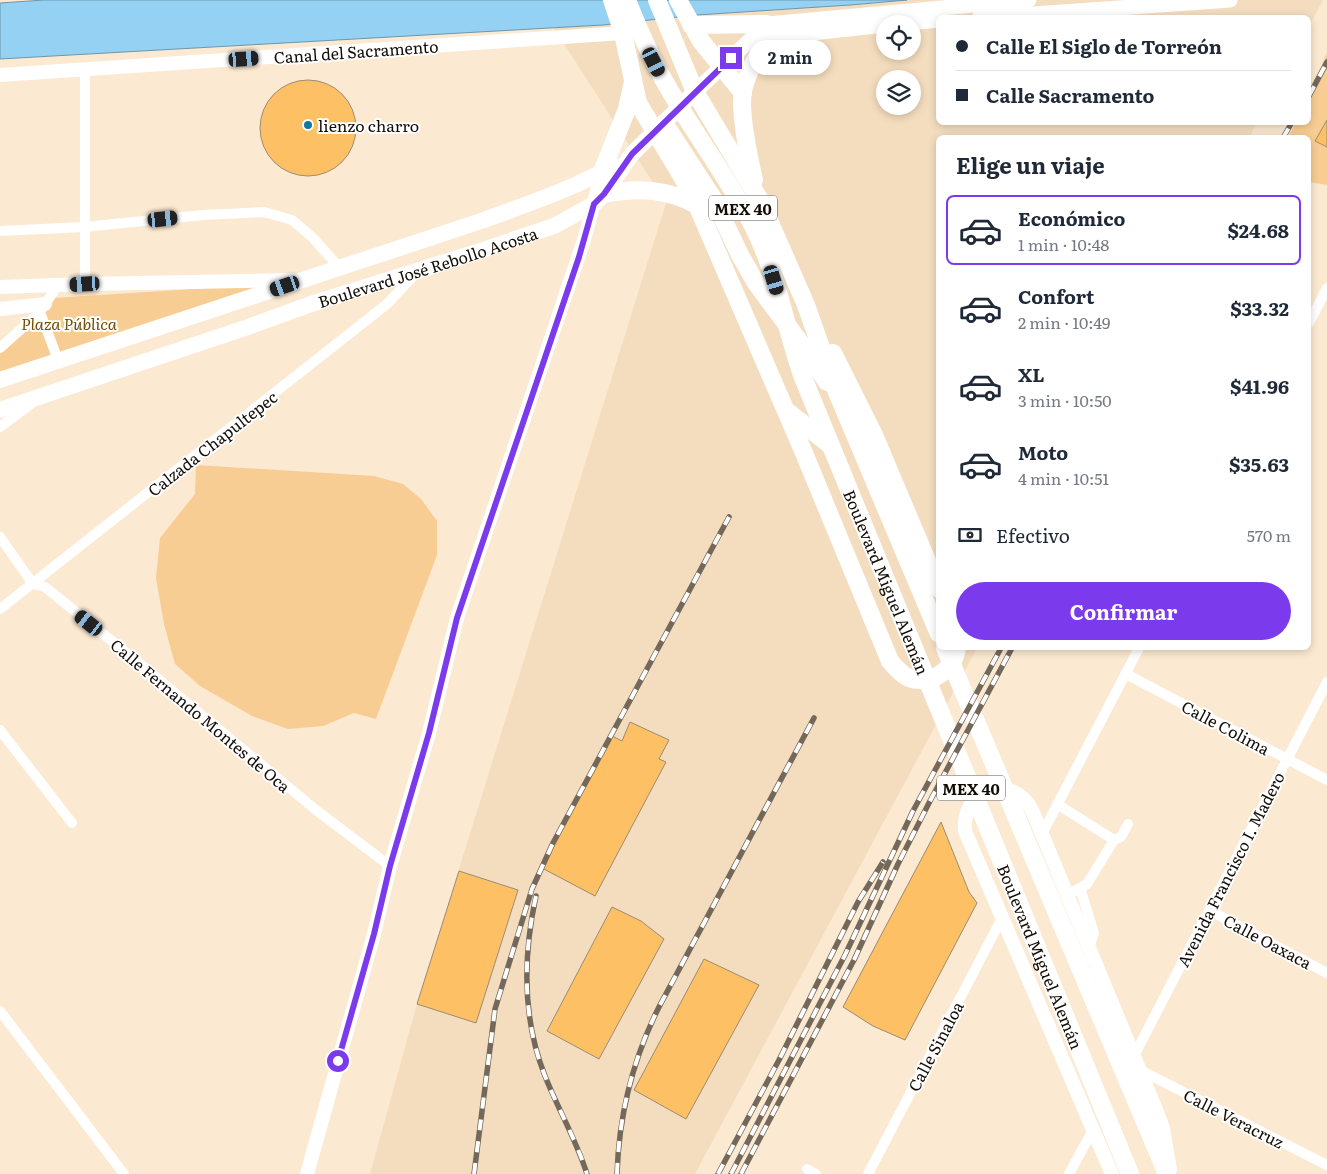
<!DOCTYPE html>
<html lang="es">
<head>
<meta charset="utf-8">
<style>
  body { margin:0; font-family:Literata,serif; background:#f6f6f7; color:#1f2937; height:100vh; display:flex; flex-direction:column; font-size:19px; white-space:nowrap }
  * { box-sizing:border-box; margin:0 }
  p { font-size:16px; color:#747a83 }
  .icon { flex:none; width:28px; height:28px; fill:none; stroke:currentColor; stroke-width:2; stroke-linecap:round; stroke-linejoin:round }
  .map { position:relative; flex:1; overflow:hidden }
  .side { position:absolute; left:936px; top:135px; width:375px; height:515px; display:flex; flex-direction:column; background:#fff; border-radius:8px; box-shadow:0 2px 8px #0003 }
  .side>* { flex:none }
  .top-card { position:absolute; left:936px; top:15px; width:375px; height:110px; border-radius:8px; box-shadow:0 2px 8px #0003; display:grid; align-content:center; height:110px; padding:0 20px; background:#fff }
  .tools { position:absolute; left:876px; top:15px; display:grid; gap:10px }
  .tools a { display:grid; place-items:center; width:45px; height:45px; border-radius:50%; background:#fff; box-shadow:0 2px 8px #0003; font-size:25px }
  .end { position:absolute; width:22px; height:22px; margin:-11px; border:6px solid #7c3aed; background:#fff; box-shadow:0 0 0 2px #fff }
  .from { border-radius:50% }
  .bubble { position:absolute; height:35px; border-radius:18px; background:#fff; box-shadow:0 2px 8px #0003; font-size:16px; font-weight:700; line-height:35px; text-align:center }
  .car { position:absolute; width:15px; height:30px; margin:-15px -8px; border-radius:6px; box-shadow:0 0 4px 1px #0007; background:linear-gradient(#222 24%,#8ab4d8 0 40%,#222 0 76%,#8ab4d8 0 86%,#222 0) }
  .top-card b { display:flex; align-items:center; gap:18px; height:48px; font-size:19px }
  .top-card b+b { border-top:1px solid #e0e1e3 }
  .top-card i { width:12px; height:12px; background:#1f2937 }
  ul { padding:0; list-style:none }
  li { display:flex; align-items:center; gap:15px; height:70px; margin:0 10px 8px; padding:0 10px; border:2px solid transparent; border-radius:8px }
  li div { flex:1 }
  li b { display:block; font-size:19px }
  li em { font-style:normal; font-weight:700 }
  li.active { border-color:#7c3aed }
  li>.icon { width:45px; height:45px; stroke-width:1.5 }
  h2 { padding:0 20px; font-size:22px; line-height:60px }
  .pay { display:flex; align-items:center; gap:12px; height:55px; padding:0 20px; font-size:19px }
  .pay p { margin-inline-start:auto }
  .button { display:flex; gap:10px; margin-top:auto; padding:10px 20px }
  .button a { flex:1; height:58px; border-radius:30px; background:#7c3aed; color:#fff; font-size:20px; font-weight:700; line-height:58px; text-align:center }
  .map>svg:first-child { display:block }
  .built { fill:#f4ddbf; fill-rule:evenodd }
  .green { fill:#f8cd93 }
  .water { fill:#94d1f2; stroke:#6d96ab }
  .building { fill:#fec065; stroke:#9b8b75 }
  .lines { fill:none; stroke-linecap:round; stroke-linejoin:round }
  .minor { stroke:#fff; stroke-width:10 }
  .tertiary { stroke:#fff; stroke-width:14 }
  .secondary { stroke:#fff; stroke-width:15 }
  .primary { stroke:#fff; stroke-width:16 }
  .trunk { stroke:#fff; stroke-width:18 }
  .rail-casing { stroke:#73685a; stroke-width:5.5 }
  .rail { stroke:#fff; stroke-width:4; stroke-dasharray:11; stroke-linecap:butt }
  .route { stroke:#7c3aed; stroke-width:6 }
  .poi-dot { fill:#0e78a3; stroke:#fff; stroke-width:2 }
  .labels { text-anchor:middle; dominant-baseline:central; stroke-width:4; stroke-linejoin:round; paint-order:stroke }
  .shield { fill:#fff; stroke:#595550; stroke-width:1 }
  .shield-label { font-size:15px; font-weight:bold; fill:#120c05 }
  .street-label { font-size:16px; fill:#120c05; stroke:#fff }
  .poi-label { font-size:16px; fill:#120c05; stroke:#fff; text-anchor:start }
  .park-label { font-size:16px; font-style:italic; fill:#754d00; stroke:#fff }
</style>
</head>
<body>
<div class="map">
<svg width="1327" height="1174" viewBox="0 0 1327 1174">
  <rect width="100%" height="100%" fill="#fbe9d1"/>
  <path class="built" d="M536,0H1323L1309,26V18H939V122L1257,123L1249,138H939V648H977L695,1174H370L417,1004L666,203ZM885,24H912V51H885ZM885,79H912V106H885Z"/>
  <g class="green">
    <path d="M1327,53V185L1309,182V138H1288L1295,123L1309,122V93Z"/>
    <path d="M273,284L0,372V353L53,298Z"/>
    <path d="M196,465L374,476L403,484L421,499L437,521V555L376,719L354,713L323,726L288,729L252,716L200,686L175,664L164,624L156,578L160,538L195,494Z"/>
  </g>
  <path class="water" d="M44,0H907L850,5L697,15L603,25L0,59V3Z"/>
  <g class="building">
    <circle cx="308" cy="128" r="48"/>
    <path d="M1327,120V147L1315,141Z"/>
    <path d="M630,722L669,740L659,759L666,762L595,896L542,868L612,736L622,741Z"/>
    <path d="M941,822L969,892L977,903L905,1040L873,1026L843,1007Z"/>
    <path d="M459,871L518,890L476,1023L417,1004Z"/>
    <path d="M612,907L641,921L664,939L599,1059L547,1031Z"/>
    <path d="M704,959L759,985L686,1119L634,1090Z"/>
  </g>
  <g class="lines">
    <g class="minor">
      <path d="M85,70V284"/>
      <path d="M0,231L84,227L203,215L264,212L292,220L312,237L340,268"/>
      <path d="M40,312L58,360"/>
      <path d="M1309,323L1327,288"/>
      <path d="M0,348L40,312L58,285"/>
      <path d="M0,427L31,404"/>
      <path d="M0,537L33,584L45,587L133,658L316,810L390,866"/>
      <path d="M0,609L387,304L417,272"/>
      <path d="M1126,674L1327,780"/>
      <path d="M0,730L72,823"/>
      <path d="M1057,804L1114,840"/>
      <path d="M1042,834L1139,648"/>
      <path d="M1080,888L1094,933L1089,948"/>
      <path d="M1067,895L1087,884L1114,840L1121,837L1128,824"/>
      <path d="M1209,910L1327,973"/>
      <path d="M0,1011L124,1174"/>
      <path d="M1134,1056L1327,682"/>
      <path d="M1140,1070L1327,1165"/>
      <path d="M807,1169L816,1174"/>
      <path d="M868,1174L1002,918"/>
      <path d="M1069,1174L1093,1130"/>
    </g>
    <g class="tertiary">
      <path d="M0,75L623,33"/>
      <path d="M0,287L85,284L292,280"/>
      <path d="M0,309L45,304"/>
      <path d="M307,1174L374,934L390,866L429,733L457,618L584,240L602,172"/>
      <path d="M1112,1174L965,831C962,796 996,774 1024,799C1032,806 1037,823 1042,834L1155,1107L1163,1128L1170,1170"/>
    </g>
    <g class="secondary">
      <path d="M979,18L1230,0"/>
      <path d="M896,24L939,20"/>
      <path d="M757,39L885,25"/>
      <path d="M695,92L767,24L1029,0"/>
    </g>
    <g class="primary">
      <path d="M0,380L484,220C527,204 573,189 613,166"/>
      <path id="s1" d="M0,410L248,327L311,304L474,253L554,226L594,204L604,194L632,154L695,92"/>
    </g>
    <g class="trunk">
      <path d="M612,0L623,33L638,103L683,178L697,205L804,453L890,661C895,667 900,673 907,677C929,687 954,671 957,648"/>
      <path id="s2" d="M627,0C637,25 647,49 660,73C688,126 726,173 753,226C777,273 785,326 802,375L1130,1174"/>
      <path d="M657,0L695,92L761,202L806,305L836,390L939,634"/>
      <path d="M678,0L701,41L743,93"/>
      <path d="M691,25L767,24"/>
      <path d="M664,123L714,200L740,255L756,283L802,345L827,382"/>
      <path d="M602,172L627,109L632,86"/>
      <path d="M754,180C749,158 739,112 743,91C747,72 758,55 768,38"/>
      <path d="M604,194C638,187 667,189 697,205"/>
      <path d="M833,353L874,435L939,589"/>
      <path d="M788,412L830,445"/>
      <path d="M945,648L1167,1174"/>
    </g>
    <defs>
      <g id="rail">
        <path d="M1309,96L1327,62"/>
        <path d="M1283,138L1292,122"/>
        <path d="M536,896C523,956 522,1018 545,1076C558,1109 576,1139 587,1174"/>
        <path d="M474,1174L495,1009L532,889L553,843L729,517"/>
        <path d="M617,1174C619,1114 633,1058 660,1005L814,718"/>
        <path d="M718,1174L779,1060L858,902L883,862"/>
        <path d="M731,1174L845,955L913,811L1001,648"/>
        <path d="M741,1174L854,960L898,864L930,801L1012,648"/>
      </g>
    </defs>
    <use href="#rail" class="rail-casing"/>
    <use href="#rail" class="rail"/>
  </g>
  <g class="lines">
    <path class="route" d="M338,1061L374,934L390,866L429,733L457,618L579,257L594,204L604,194L632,154L731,58"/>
  </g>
  <circle class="poi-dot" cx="308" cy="125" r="5"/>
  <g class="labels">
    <g class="shield">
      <rect x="709" y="195.5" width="68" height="25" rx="4"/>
      <rect x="937" y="775.5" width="68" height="25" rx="4"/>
    </g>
    <g class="shield-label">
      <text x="743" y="208">MEX 40</text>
      <text x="971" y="788">MEX 40</text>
    </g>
    <g class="street-label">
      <text transform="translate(356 51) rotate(-4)">Canal del Sacramento</text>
      <text stroke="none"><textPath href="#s1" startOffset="451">Boulevard José Rebollo Acosta</textPath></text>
      <text transform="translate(212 443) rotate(-38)">Calzada Chapultepec</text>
      <text stroke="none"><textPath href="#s2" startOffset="640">Boulevard Miguel Alemán</textPath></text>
      <text transform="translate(201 715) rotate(40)">Calle Fernando Montes de Oca</text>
      <text transform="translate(1226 727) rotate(28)">Calle Colima</text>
      <text transform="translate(1230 869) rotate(-63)">Avenida Francisco I. Madero</text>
      <text transform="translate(1268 941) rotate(28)">Calle Oaxaca</text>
      <text stroke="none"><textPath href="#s2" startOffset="1045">Boulevard Miguel Alemán</textPath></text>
      <text transform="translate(935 1046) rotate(-62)">Calle Sinaloa</text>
      <text transform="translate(1234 1118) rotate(27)">Calle Veracruz</text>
    </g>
    <g class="poi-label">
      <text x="318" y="125">lienzo charro</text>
    </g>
    <g class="park-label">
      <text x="69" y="323">Plaza Pública</text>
    </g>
  </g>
</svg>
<div class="tools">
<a><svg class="icon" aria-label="locate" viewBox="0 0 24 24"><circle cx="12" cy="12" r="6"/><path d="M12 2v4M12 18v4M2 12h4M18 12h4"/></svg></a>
<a><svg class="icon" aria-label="layers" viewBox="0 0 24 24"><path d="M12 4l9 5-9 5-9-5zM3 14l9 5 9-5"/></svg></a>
</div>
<i class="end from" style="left:338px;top:1061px"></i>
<i class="end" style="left:731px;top:58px"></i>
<div class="bubble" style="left:749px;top:40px;width:82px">2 min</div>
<i class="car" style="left:244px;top:59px;rotate:86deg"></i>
<i class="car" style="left:654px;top:62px;rotate:153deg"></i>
<i class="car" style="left:163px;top:219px;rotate:84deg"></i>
<i class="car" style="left:774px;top:280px;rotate:163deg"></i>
<i class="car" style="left:85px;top:284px;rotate:267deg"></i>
<i class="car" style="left:285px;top:286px;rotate:251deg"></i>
<i class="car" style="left:89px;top:623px;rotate:308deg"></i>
<div class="top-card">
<b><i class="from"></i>Calle El Siglo de Torreón</b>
<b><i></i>Calle Sacramento</b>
</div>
<section class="side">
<h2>Elige un viaje</h2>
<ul>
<li class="active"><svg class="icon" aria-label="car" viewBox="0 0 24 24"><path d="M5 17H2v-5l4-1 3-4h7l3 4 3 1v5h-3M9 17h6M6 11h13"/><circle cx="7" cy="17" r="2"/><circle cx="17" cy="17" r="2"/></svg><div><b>Económico</b><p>1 min · 10:48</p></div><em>$24.68</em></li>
<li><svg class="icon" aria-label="car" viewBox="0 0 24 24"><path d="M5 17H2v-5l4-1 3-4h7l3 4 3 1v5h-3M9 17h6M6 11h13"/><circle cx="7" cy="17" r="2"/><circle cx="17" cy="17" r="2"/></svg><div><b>Confort</b><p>2 min · 10:49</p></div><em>$33.32</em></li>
<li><svg class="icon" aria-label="car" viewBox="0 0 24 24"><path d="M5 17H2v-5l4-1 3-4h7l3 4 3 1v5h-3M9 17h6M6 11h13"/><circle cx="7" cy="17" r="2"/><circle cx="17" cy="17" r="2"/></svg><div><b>XL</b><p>3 min · 10:50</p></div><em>$41.96</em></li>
<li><svg class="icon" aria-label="car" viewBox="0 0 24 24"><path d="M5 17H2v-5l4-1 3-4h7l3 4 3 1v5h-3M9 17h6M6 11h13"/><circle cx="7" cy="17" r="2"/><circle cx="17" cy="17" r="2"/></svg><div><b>Moto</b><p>4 min · 10:51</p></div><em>$35.63</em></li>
</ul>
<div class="pay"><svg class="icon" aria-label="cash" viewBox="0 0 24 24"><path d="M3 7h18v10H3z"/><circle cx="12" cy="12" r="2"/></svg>Efectivo<p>570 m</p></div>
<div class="button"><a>Confirmar</a></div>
</section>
</div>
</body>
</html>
